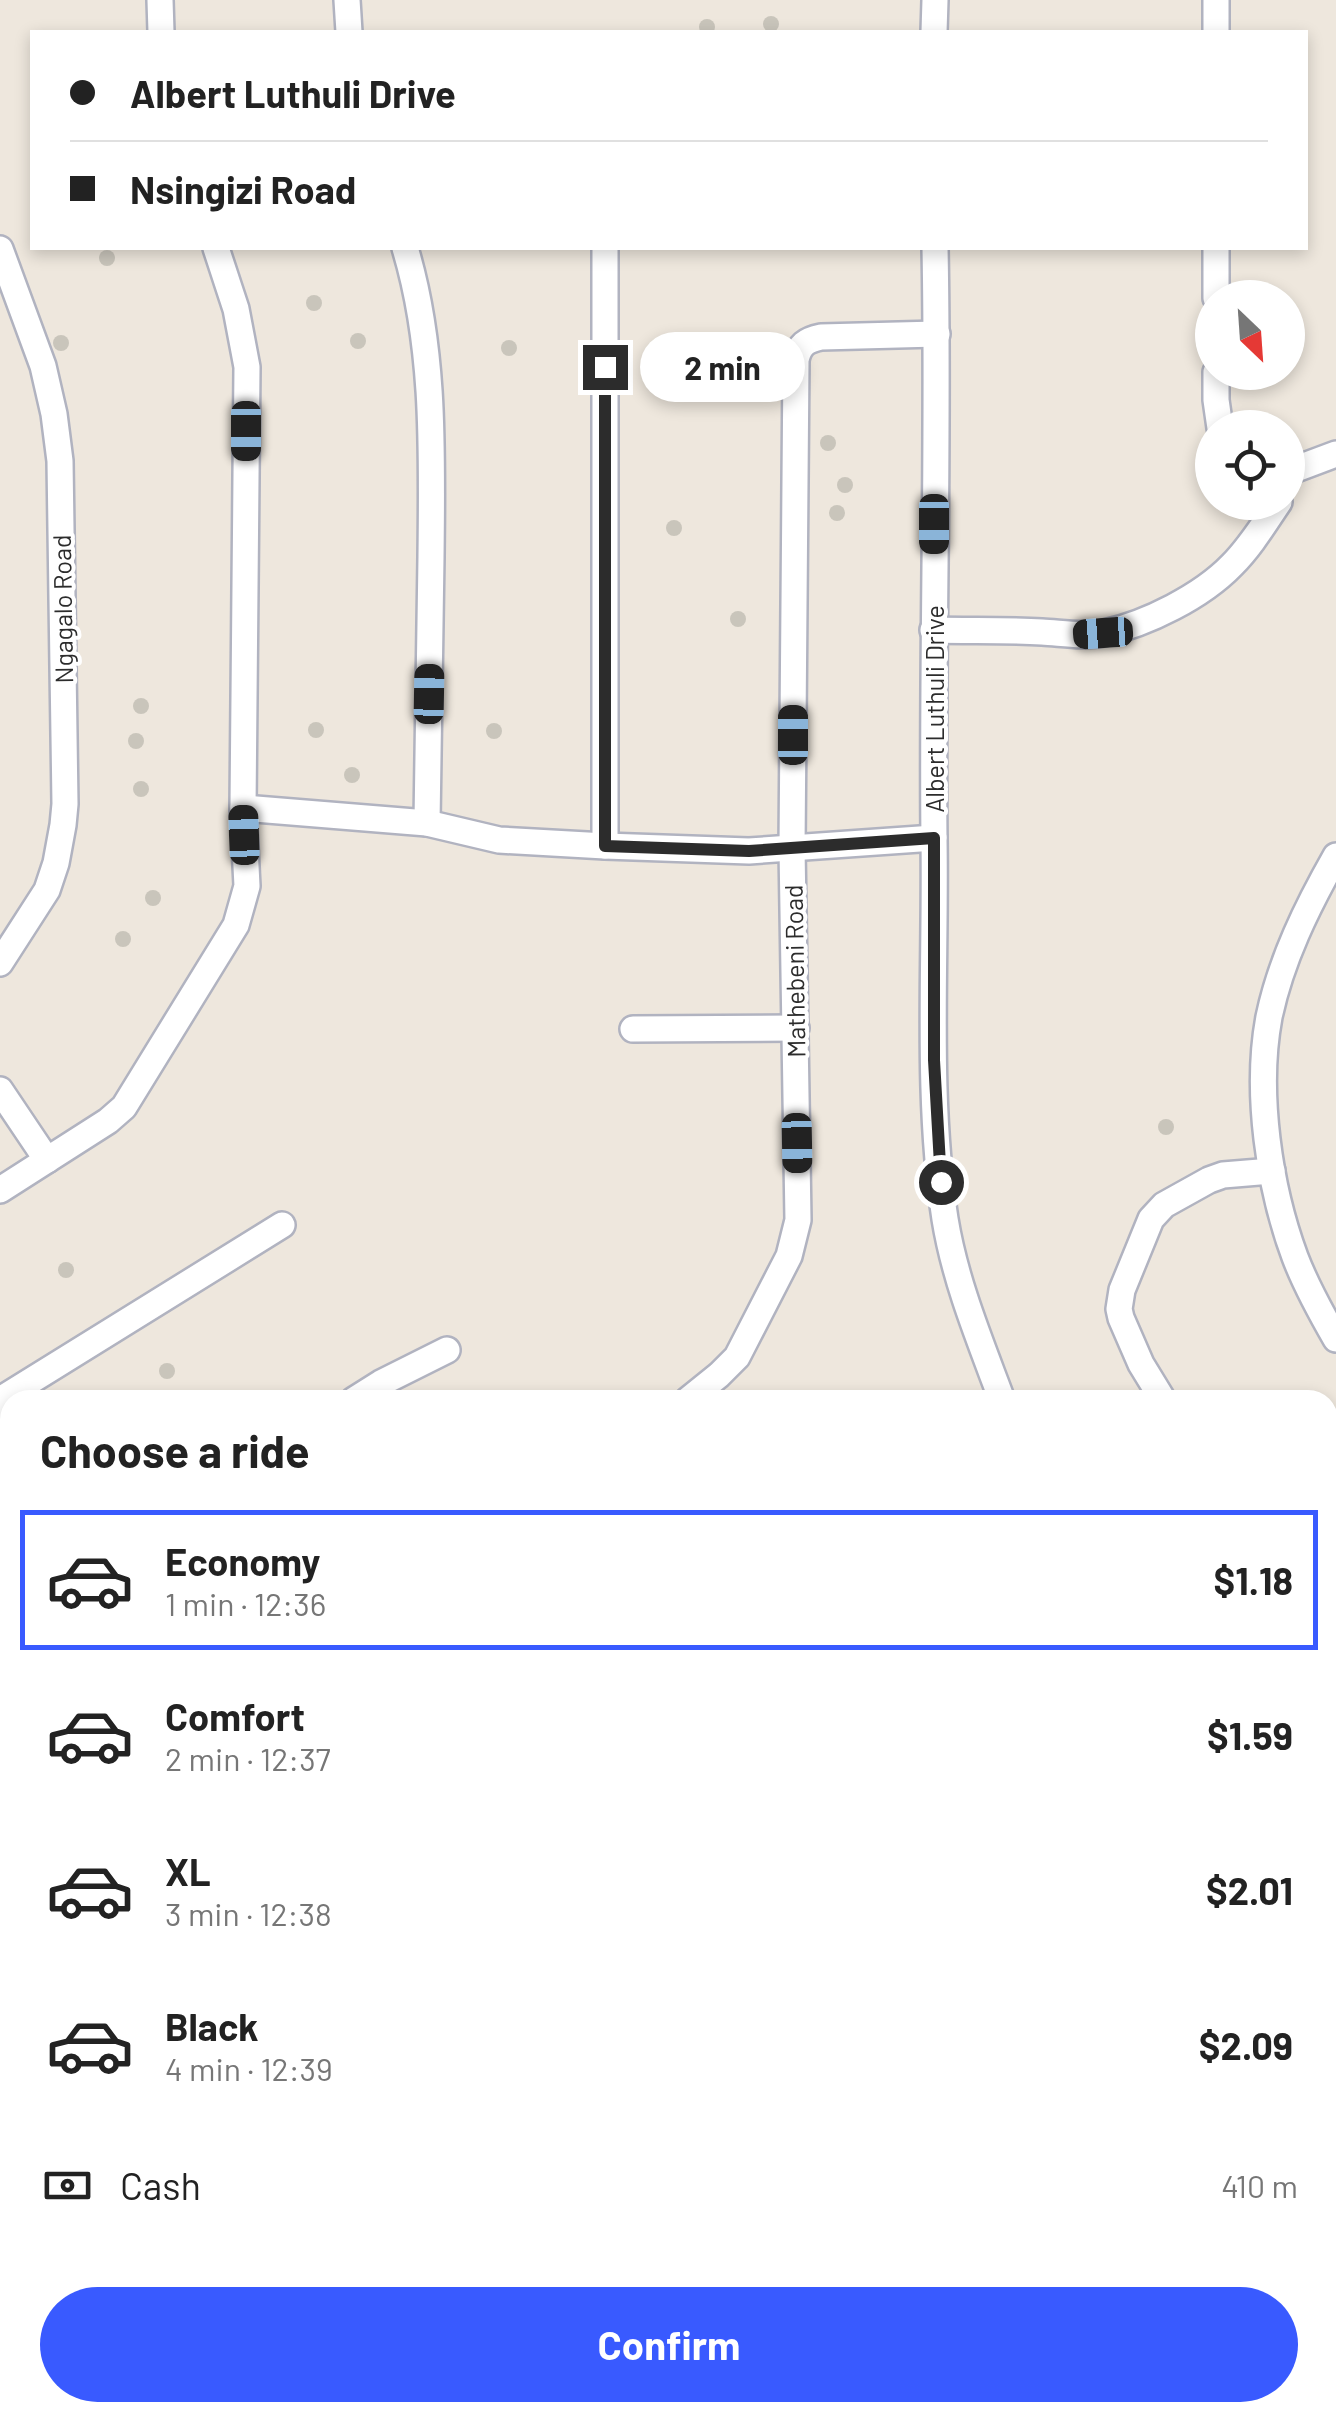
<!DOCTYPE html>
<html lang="en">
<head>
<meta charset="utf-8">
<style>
  body { margin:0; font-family:Barlow,sans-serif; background:#f6f6f6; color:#222; height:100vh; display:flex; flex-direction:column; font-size:38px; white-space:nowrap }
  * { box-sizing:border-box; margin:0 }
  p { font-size:32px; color:#767676 }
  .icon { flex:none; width:55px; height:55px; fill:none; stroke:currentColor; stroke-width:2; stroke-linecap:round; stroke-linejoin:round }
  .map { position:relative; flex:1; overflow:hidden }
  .panel { position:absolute; left:0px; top:1390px; width:1338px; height:1032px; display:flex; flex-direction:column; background:#fff; border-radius:30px 30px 0 0; box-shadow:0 5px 15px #0003 }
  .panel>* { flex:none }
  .hud { position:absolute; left:30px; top:30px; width:1278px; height:220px; border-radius:0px; box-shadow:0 5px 15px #0003; display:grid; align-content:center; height:220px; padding:0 40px; background:#fff }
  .needle { width:65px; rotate:155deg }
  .buttons { position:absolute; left:1195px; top:280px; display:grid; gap:20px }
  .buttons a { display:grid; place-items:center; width:110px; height:110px; border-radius:50%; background:#fff; box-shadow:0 5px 15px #0003; font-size:50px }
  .end { position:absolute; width:45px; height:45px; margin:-22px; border:12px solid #2c2c2c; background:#fff; box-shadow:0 0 0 5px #fff }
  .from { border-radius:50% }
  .bubble { position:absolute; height:70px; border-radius:35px; background:#fff; box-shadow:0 5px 15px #0003; font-size:32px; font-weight:700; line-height:70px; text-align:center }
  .car { position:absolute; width:30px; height:60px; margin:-30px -15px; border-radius:12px; box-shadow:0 0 8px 2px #0007; background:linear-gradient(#222 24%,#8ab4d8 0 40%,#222 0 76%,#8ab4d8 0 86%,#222 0) }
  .hud b { display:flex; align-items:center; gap:35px; height:95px; font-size:38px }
  .hud b+b { border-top:2px solid #e0e0e0 }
  .hud i { width:25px; height:25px; background:#222 }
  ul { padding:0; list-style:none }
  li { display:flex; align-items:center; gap:30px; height:140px; margin:0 20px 15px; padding:0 20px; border:5px solid transparent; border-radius:0px }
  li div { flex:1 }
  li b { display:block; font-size:38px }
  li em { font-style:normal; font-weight:700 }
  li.on { border-color:#395aff }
  li>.icon { width:90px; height:90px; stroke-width:1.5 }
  h2 { padding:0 40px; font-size:45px; line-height:120px }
  .pay { display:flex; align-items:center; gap:25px; height:110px; padding:0 40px; font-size:38px }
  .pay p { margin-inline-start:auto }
  .action { display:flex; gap:20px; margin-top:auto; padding:20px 40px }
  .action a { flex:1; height:115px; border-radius:60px; background:#395aff; color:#fff; font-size:40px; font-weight:700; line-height:115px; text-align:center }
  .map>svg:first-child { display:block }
  .education { fill:#f1e5cb }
  .building { fill:#c9c5bb }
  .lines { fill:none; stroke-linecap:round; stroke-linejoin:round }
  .minor-casing { stroke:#b1b3c0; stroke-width:30 }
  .minor { stroke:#fff; stroke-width:25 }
  .route { stroke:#2c2c2c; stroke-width:12 }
  .labels { text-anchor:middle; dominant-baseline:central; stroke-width:8; stroke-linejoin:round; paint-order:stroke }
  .street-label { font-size:25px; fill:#2c2c2c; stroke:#fff }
</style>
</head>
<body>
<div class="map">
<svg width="1336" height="2422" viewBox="0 0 1336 2422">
  <rect width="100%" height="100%" fill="#eee7dd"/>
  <path class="education" d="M1328,2197L1336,2203V2422H957L956,2413L1328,2412Z"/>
  <g class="building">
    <circle cx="771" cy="24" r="8"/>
    <circle cx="707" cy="27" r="8"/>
    <circle cx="107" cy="258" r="8"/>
    <circle cx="314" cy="303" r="8"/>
    <circle cx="358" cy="341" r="8"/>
    <circle cx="61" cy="343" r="8"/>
    <circle cx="509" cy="348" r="8"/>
    <circle cx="828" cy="443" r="8"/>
    <circle cx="845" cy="485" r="8"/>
    <circle cx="837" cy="513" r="8"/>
    <circle cx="674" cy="528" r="8"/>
    <circle cx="738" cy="619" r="8"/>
    <circle cx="141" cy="706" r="8"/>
    <circle cx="316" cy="730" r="8"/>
    <circle cx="494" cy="731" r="8"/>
    <circle cx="136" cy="741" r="8"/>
    <circle cx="352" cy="775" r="8"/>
    <circle cx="141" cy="789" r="8"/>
    <circle cx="153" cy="898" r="8"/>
    <circle cx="123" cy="939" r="8"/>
    <circle cx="1166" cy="1127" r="8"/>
    <circle cx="66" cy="1270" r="8"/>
    <circle cx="167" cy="1371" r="8"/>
  </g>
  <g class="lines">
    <defs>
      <g id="minor">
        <path d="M160,0L161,32"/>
        <path d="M347,0L349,32"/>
        <path d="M1216,0V32"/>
        <path d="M934,32L935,0"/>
        <path d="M405,248C435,347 432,453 431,557C430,645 428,734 427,823"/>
        <path d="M935,248C939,445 932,642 934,840C936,965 926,1096 945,1219C955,1281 980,1341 1002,1400"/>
        <path d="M1216,248V298"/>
        <path d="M0,249L43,366L54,414L60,461L65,804L63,825L56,863L47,890L0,963"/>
        <path d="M1216,372V400L1220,428"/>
        <path d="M1288,472L1336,454"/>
        <path d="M933,630C970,631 1006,630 1042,632C1062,633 1083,637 1104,633C1147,624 1202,596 1232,565C1251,546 1264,524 1279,502"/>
        <path d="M243,808L427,823L499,840L605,846L749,851L934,838"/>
        <path d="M605,846V248"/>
        <path d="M1336,856C1307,907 1281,960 1269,1017C1255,1092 1269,1187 1295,1257C1306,1286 1321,1313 1336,1339"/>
        <path d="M633,1029L796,1028"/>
        <path d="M0,1090L47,1160"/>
        <path d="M0,1190L108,1121L124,1107L236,925L247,886L243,808L247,367L236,309L216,248"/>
        <path d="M0,1400L282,1225"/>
        <path d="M354,1400L381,1383L447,1350"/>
        <path d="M688,1400L719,1375L737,1357L789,1256L798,1220L792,848L796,360C799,345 806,340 821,337L937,334"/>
        <path d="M1163,1400L1141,1364L1121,1318L1119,1309L1122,1290L1151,1219L1164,1205L1209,1180L1223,1175L1272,1171"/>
        <path d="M0,1411L10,1426"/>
        <path d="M1328,1572L1336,1579"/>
        <path d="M0,1622L10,1615"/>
        <path d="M1328,1740L1336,1747"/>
        <path d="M0,1844L10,1838"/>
        <path d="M1328,1955L1336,1958"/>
        <path d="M0,2078L10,2072"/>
        <path d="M1328,2173L1336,2177"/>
        <path d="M606,2412L615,2422"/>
        <path d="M946,2412L948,2422"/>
        <path d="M332,2422L346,2412"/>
        <path d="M684,2422L692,2412"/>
      </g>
    </defs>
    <use href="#minor" class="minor-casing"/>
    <use href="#minor" class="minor"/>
  </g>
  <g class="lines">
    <path class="route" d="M605,367V846L749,851L934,838V1060L941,1182"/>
  </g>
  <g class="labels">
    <g class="street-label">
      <text transform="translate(62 609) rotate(-91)">Ngagalo Road</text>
      <text transform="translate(934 709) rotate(-90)">Albert Luthuli Drive</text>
      <text transform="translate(794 971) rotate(-91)">Mathebeni Road</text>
    </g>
  </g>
</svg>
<div class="buttons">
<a><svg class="needle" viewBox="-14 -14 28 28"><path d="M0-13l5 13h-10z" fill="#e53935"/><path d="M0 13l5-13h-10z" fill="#767676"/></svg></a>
<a><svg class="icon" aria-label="locate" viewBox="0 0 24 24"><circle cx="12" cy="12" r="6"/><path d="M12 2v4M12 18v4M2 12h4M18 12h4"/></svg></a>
</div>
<i class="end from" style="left:941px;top:1182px"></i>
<i class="end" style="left:605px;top:367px"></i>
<div class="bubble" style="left:640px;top:332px;width:165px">2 min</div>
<i class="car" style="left:246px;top:431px;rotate:180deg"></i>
<i class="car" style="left:934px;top:524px;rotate:180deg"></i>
<i class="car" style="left:1103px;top:633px;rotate:266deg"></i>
<i class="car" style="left:429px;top:694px;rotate:1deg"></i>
<i class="car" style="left:793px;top:735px;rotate:0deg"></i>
<i class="car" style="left:244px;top:835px;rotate:358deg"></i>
<i class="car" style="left:797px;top:1143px;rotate:179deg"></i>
<div class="hud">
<b><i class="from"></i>Albert Luthuli Drive</b>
<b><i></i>Nsingizi Road</b>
</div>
<section class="panel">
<h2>Choose a ride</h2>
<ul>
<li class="on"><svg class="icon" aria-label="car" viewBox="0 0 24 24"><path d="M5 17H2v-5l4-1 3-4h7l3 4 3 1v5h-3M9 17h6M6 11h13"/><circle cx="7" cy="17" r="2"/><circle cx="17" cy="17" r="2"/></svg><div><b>Economy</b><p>1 min · 12:36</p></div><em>$1.18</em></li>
<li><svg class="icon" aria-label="car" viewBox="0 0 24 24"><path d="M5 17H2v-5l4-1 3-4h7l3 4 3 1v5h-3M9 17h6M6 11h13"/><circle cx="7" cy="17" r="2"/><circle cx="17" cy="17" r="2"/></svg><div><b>Comfort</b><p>2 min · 12:37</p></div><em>$1.59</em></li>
<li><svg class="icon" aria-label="car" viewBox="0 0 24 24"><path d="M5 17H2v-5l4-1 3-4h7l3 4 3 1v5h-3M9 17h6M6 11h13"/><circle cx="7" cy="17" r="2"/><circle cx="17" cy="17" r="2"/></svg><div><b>XL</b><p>3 min · 12:38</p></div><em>$2.01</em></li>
<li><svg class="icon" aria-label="car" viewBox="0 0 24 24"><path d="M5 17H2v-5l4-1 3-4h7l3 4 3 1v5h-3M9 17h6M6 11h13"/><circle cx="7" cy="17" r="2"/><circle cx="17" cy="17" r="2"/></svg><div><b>Black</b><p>4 min · 12:39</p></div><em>$2.09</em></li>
</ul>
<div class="pay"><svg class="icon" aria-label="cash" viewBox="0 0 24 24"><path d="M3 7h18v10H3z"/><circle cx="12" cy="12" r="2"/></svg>Cash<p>410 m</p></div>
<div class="action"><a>Confirm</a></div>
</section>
</div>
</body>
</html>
